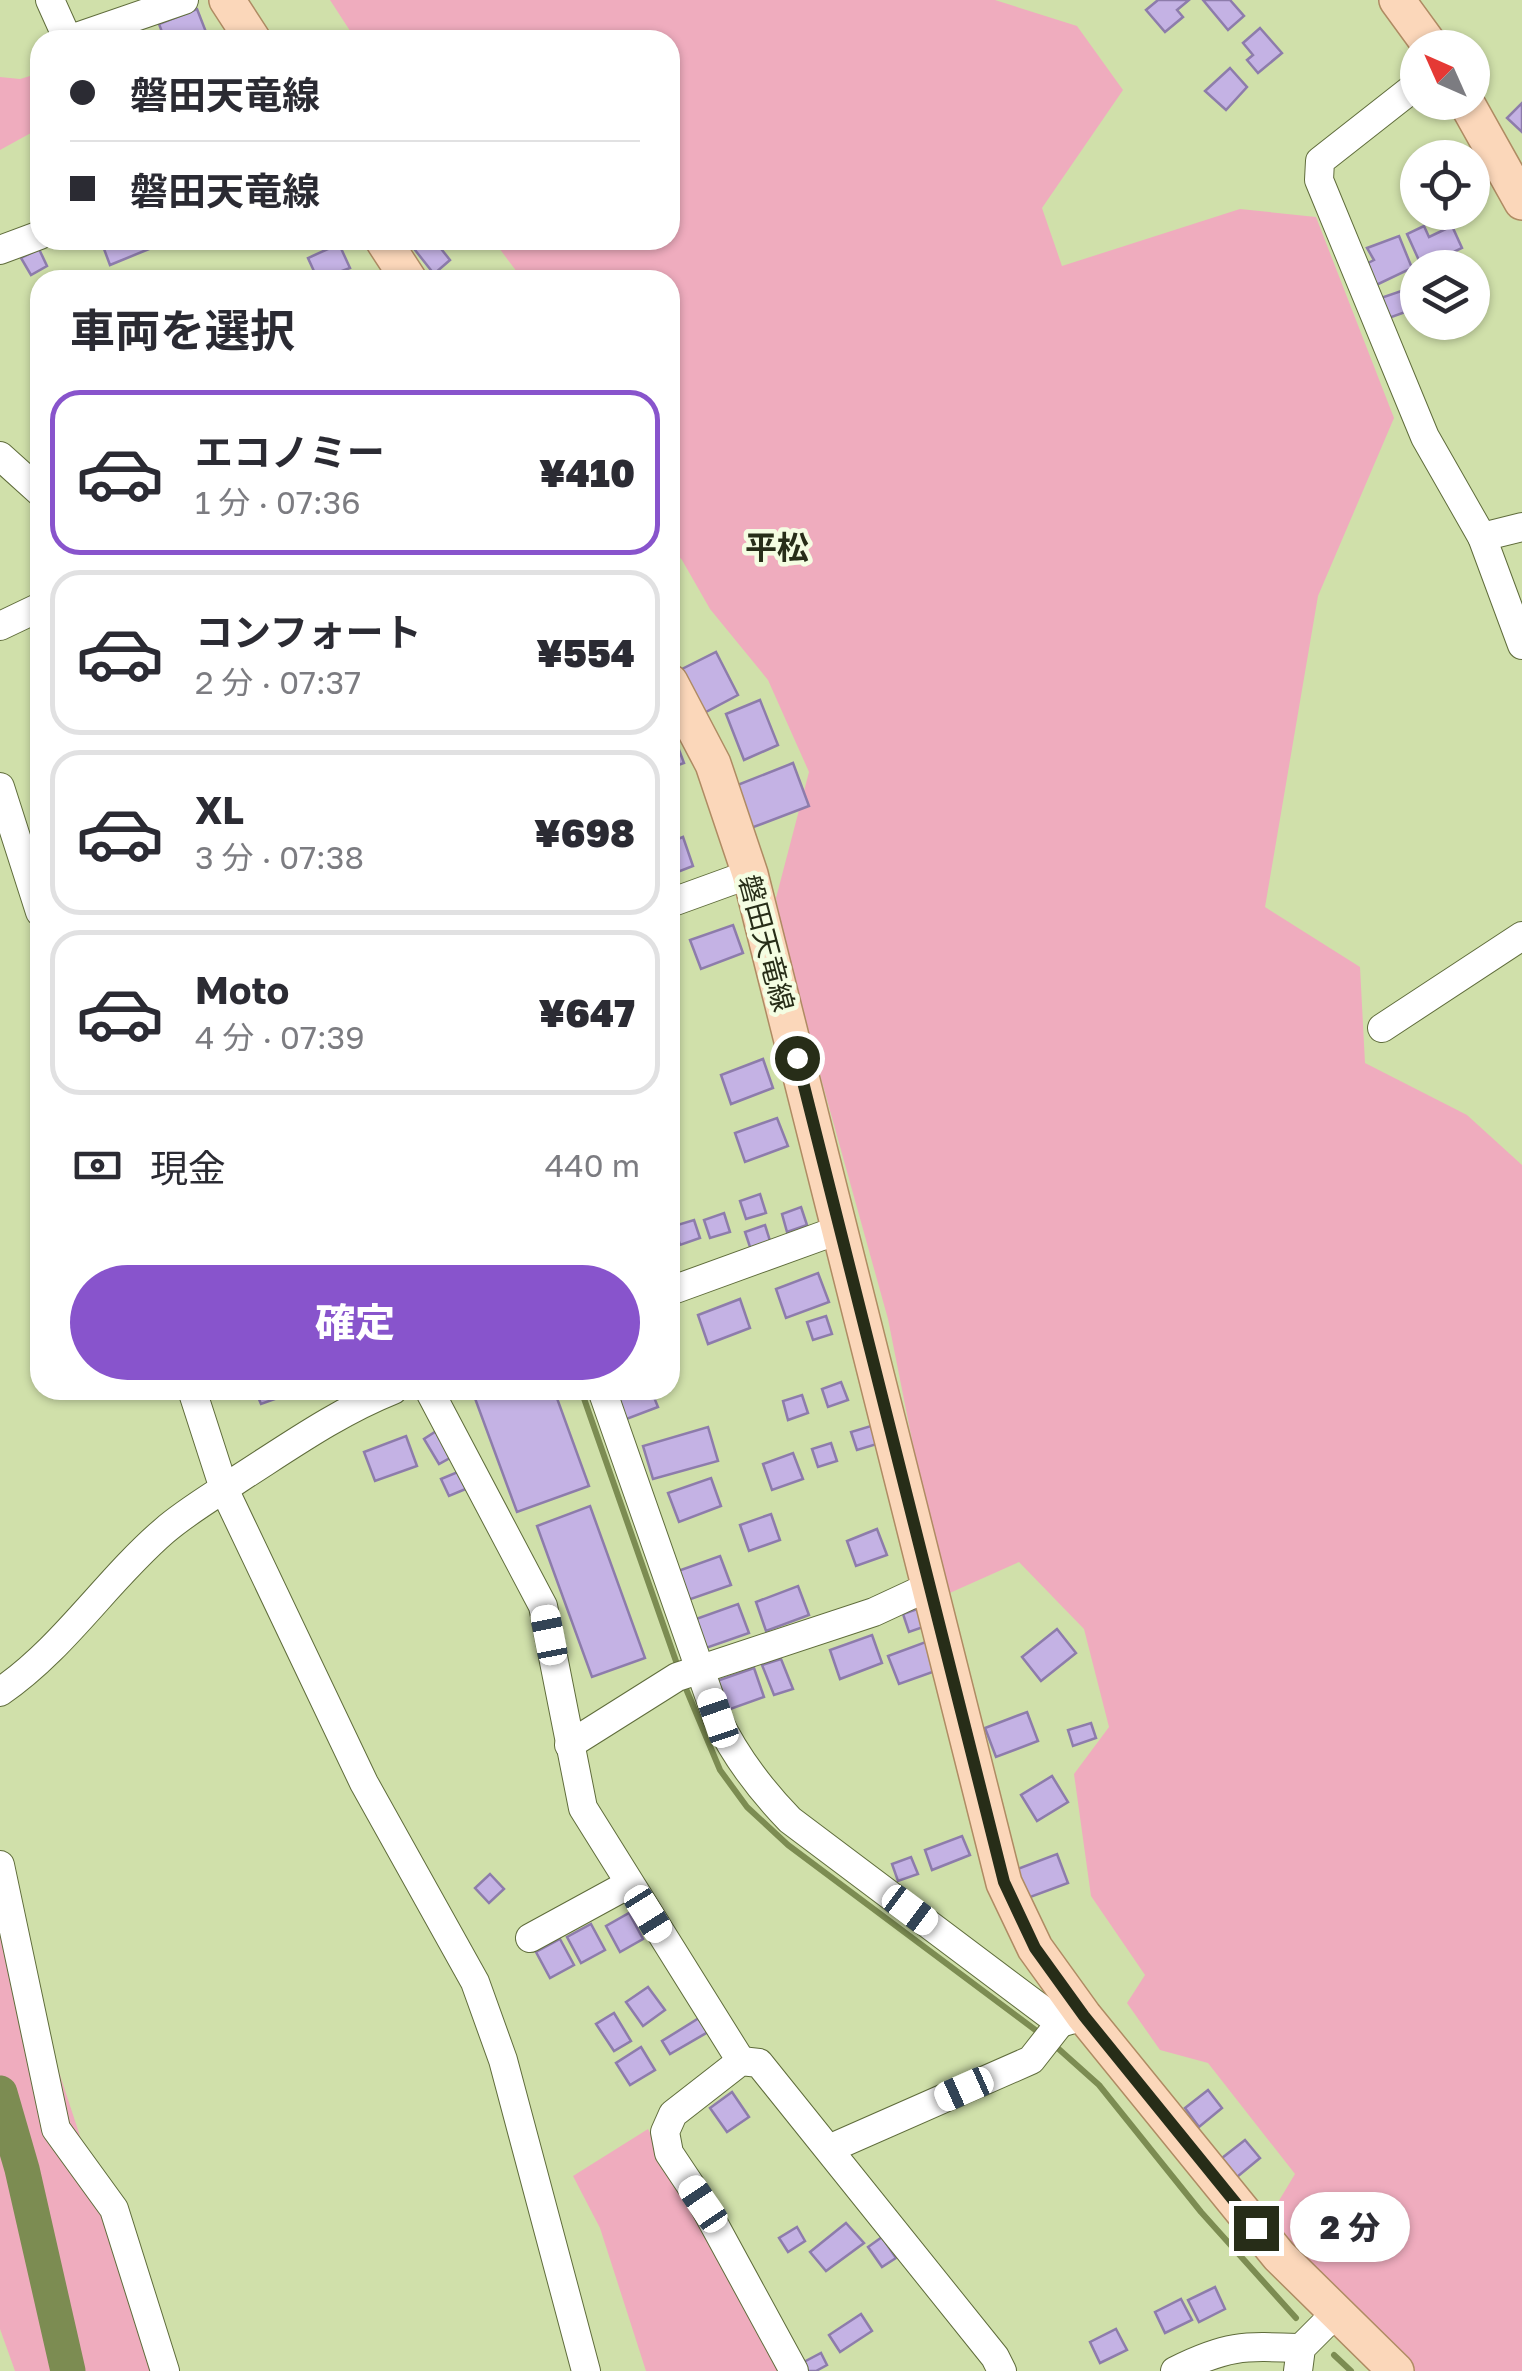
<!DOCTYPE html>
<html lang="ja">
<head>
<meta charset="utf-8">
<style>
  body { margin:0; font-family:"Golos Text","Noto Sans JP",sans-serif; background:#f7f7f7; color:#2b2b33; height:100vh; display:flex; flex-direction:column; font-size:38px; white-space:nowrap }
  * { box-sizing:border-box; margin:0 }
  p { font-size:32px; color:#7c7c81 }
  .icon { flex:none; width:55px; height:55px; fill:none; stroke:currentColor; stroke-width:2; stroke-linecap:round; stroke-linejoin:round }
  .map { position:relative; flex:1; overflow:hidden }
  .sheet { position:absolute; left:30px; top:270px; width:650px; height:1130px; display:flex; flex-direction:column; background:#fff; border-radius:30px; box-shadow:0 2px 8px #0004 }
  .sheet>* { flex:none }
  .banner { position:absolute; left:30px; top:30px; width:650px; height:220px; border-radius:30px; box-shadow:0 2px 8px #0004; display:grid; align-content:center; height:220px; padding:0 40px; background:#fff }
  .needle { width:65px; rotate:315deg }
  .tools { position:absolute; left:1400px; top:30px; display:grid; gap:20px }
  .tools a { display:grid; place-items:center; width:90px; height:90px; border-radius:50%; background:#fff; box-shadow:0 2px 8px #0004; font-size:50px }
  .end { position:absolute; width:45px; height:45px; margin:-22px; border:12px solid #272d18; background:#fff; box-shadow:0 0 0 5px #fff }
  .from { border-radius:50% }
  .bubble { position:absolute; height:70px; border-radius:35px; background:#fff; box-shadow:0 2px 8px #0004; font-size:32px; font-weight:800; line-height:70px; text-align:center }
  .car { position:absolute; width:30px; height:60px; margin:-30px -15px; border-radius:12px; box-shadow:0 0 8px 2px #0007; background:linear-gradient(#fff 24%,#345 0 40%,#fff 0 76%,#345 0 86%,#fff 0) }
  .banner b { display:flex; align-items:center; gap:35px; height:95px; font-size:38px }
  .banner b+b { border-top:2px solid #e1e1e2 }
  .banner i { width:25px; height:25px; background:#2b2b33 }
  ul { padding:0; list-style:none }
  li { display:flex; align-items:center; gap:30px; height:165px; margin:0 20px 15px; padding:0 20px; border:5px solid #e1e1e2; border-radius:30px }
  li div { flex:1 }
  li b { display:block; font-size:38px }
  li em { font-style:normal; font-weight:800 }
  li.on { border-color:#8854cc }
  li>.icon { width:90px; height:90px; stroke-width:1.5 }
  h2 { padding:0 40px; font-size:45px; line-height:120px }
  .pay { display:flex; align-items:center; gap:25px; height:110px; padding:0 40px; font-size:38px }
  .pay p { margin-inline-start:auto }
  .action { display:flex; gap:20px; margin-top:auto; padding:20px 40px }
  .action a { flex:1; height:115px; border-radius:60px; background:#8854cc; color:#fff; font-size:40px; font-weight:800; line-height:115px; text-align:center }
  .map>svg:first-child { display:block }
  .green { fill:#efacbe }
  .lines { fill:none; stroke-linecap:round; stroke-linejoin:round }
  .stream { stroke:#7c8c52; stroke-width:6 }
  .river { stroke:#7c8c52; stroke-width:35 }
  .building { fill:#c4b2e4; stroke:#8d7cab; stroke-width:2.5 }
  .minor-casing { stroke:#5f6c3b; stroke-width:30 }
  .major-casing { stroke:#af8b63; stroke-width:38 }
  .minor { stroke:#fff; stroke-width:28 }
  .major { stroke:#fbd7ba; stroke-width:35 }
  .route { stroke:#272d18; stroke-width:12 }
  .labels { text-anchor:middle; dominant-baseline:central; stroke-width:9; stroke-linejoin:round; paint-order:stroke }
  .street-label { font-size:28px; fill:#272d18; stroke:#f4fde2 }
  .quarter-label { font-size:32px; font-weight:bold; fill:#272d18; stroke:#f4fde2 }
</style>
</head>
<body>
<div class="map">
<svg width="1522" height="2371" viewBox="0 0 1522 2371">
  <rect width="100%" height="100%" fill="#d0e0aa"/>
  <g class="green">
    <path d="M330,0H995L1077,26L1123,90L1042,208L1062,266L1240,209L1316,217L1394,418L1318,596L1265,907L1360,967L1365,1063L1467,1115L1522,1165V2371H1412L1266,2222L1295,2174L1208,2063L1160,2050L1127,2003L1145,1975L1091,1896L1074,1774L1109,1727L1084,1629L1019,1562L943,1596L888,1319L787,956L776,898L809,772L768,680L710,609L682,560L670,546V280H523L493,240H670V40H356Z"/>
    <path d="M40,73V128L0,150V77L20,79Z"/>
    <path d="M0,1892L157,2371H15L0,2329Z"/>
    <path d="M648,2129L778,2371H646L600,2228L573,2176Z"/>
  </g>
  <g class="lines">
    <g class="stream">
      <path d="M581,1390L678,1667"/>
      <path d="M684,1684L720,1770L747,1807L788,1845L1042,2035"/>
      <path d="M1052,2043L1099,2085L1201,2212L1296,2318"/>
      <path d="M1334,2355L1351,2371"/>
    </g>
    <path class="river" d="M0,2093L22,2169L68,2371"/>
  </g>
  <g class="building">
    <path d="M1158,0H1189L1177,10L1183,17L1165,32L1146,10Z"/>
    <path d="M1203,0H1230L1244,16L1228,30Z"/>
    <path d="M197,9L206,32L187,40H165L159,24Z"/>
    <path d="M1260,28L1282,53L1258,73L1247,60L1253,55L1243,43Z"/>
    <path d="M1230,68L1247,87L1226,110L1205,91Z"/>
    <path d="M1522,103V132L1507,118Z"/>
    <path d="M1424,226L1429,237L1452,226L1462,248L1422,267L1407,234Z"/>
    <path d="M1399,236L1412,268L1372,287L1362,266L1374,260L1367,248Z"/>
    <path d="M145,240L149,249L110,265L101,241Z"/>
    <path d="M427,240H434L450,260L434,274L415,250Z"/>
    <path d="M339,244L350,268L318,280L308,258Z"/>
    <path d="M39,249L47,266L31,275L21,258Z"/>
    <path d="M1418,279V304L1415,305L1406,284Z"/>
    <path d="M1404,290L1411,310L1386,319L1378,299Z"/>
    <path d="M716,652L738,695L702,714L680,670Z"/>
    <path d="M760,700L778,745L744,760L726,714Z"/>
    <path d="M673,734L684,763L670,768V736Z"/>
    <path d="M793,763L809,806L751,828L735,786Z"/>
    <path d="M683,837L693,866L670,875V842Z"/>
    <path d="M733,925L743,953L701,969L690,940Z"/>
    <path d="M763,1059L773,1088L731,1104L721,1075Z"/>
    <path d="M777,1118L788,1146L745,1162L735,1133Z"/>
    <path d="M760,1194L766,1213L746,1219L740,1201Z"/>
    <path d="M801,1207L807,1225L787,1232L782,1214Z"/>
    <path d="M724,1213L730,1232L710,1238L704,1220Z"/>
    <path d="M694,1220L700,1238L680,1245L674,1226Z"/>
    <path d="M765,1225L771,1244L751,1250L745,1232Z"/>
    <path d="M818,1273L829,1302L786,1318L776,1289Z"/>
    <path d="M740,1299L750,1328L708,1344L698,1315Z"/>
    <path d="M826,1316L832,1334L813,1340L807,1322Z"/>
    <path d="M841,1382L848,1400L828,1407L822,1389Z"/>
    <path d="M255,1390H300L261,1404Z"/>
    <path d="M480,1390H554L589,1486L517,1512L473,1393Z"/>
    <path d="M616,1390H651L658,1407L616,1423Z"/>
    <path d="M802,1395L808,1413L788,1420L783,1401Z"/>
    <path d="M871,1426L877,1444L857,1450L851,1432Z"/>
    <path d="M708,1427L718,1461L653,1479L643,1446Z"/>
    <path d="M441,1428L457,1454L439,1464L424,1439Z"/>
    <path d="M406,1436L417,1466L375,1481L364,1452Z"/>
    <path d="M831,1443L837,1461L818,1467L812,1449Z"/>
    <path d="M793,1453L803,1479L772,1490L763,1464Z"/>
    <path d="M460,1471L468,1488L449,1496L441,1479Z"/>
    <path d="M711,1478L721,1506L679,1522L668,1493Z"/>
    <path d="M590,1506L645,1658L592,1677L537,1526Z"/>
    <path d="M771,1514L780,1540L749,1551L740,1525Z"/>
    <path d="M877,1529L887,1555L856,1566L847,1541Z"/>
    <path d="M720,1556L731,1585L688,1600L678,1571Z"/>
    <path d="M798,1586L809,1615L766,1631L756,1602Z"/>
    <path d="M738,1604L749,1633L706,1648L696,1619Z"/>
    <path d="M923,1607L929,1625L909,1632L903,1614Z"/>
    <path d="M1057,1629L1076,1653L1041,1681L1022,1657Z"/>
    <path d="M872,1635L882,1663L840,1679L830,1650Z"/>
    <path d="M931,1640L941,1669L899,1684L888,1656Z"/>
    <path d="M781,1659L793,1689L774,1695L762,1665Z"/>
    <path d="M754,1668L764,1697L722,1712L711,1683Z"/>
    <path d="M1027,1712L1038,1741L996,1757L985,1728Z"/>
    <path d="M1091,1723L1096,1738L1073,1746L1068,1730Z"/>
    <path d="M1052,1776L1068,1802L1037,1821L1021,1795Z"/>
    <path d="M962,1836L970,1855L932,1870L925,1850Z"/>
    <path d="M1057,1854L1068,1883L1025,1899L1015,1870Z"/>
    <path d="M911,1857L918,1874L898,1881L892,1864Z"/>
    <path d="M490,1874L504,1889L489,1903L475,1888Z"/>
    <path d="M629,1913L643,1939L620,1952L606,1926Z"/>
    <path d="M591,1924L605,1950L581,1963L567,1937Z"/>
    <path d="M560,1939L574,1965L550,1978L536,1952Z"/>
    <path d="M648,1987L665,2010L643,2026L626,2002Z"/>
    <path d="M614,2013L631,2041L614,2051L596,2024Z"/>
    <path d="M699,2018L708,2032L670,2054L662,2041Z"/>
    <path d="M641,2047L655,2070L630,2085L616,2063Z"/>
    <path d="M1208,2090L1222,2108L1199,2127L1185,2108Z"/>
    <path d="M732,2092L749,2117L727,2132L710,2108Z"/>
    <path d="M1245,2140L1260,2158L1237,2177L1222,2158Z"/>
    <path d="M846,2223L864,2243L826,2271L810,2252Z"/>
    <path d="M797,2227L805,2241L788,2252L779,2238Z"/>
    <path d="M882,2237L896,2258L882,2267L868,2247Z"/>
    <path d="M1215,2287L1225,2309L1199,2322L1188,2300Z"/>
    <path d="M1181,2299L1192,2320L1165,2333L1155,2312Z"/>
    <path d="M861,2314L872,2331L840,2352L829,2335Z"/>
    <path d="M1116,2329L1127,2350L1100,2363L1090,2342Z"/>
    <path d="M821,2353L827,2365L816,2371H803L800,2364Z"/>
  </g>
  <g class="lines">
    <defs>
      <g id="minor">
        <path d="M50,0L68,40L184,0"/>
        <path d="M1418,84L1320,161L1319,180L1425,437L1482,537L1522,645"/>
        <path d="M0,250L40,235"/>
        <path d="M0,456L40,492"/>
        <path d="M1482,537L1522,527"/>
        <path d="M0,626L40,607"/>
        <path d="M0,787L40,912"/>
        <path d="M670,903L750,874"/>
        <path d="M1382,1028L1522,936"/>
        <path d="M670,1291L841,1229"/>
        <path d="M192,1390L224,1489L364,1783L475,1982L503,2060L586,2371"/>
        <path d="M429,1390L543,1606L583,1808L741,2061"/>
        <path d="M602,1390L717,1718C735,1756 761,1790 790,1820L1060,2023L1084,2016"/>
        <path d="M0,1692C64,1648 106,1581 164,1531C187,1511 215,1495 240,1478C290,1446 338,1412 393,1390"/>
        <path d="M569,1745L677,1677L874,1612L930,1586"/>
        <path d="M0,1865L56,2129L114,2209L165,2371"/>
        <path d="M530,1938L629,1884"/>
        <path d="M831,2148L1031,2060L1060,2023"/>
        <path d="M794,2371L703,2204L669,2153L665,2132L673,2114L741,2061L759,2063L995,2357L1002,2371"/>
        <path d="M1175,2371C1227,2345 1243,2346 1301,2348"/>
        <path d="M1298,2371L1301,2348L1335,2314"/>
      </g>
      <g id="major">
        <path d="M227,0L253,40"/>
        <path d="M1397,0L1432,48"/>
        <path d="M1466,102L1522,202"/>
        <path d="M383,240L409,280"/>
        <path d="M670,682L713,764L750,874L1004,1883L1035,1948L1084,2016L1279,2256L1396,2371"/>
      </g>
    </defs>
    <use href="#minor" class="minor-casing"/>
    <use href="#major" class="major-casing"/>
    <use href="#minor" class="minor"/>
    <use href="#major" class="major"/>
  </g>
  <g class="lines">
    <path class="route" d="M797,1058L1004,1882L1035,1948L1084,2016L1256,2228"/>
  </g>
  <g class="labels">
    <g class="street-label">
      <text transform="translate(767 943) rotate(75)">磐田天竜線</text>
    </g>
    <g class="quarter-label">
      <text x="777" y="547">平松</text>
    </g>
  </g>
</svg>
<div class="tools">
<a><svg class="needle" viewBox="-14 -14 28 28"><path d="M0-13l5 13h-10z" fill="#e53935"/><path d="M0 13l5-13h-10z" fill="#7c7c81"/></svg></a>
<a><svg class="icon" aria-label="locate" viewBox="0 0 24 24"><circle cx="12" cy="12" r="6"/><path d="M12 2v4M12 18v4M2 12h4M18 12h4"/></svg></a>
<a><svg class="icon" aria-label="layers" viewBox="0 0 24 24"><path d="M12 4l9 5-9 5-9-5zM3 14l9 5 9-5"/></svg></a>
</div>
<i class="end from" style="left:797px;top:1058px"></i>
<i class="end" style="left:1256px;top:2228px"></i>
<div class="bubble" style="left:1290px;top:2192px;width:120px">2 分</div>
<i class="car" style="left:549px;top:1635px;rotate:349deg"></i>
<i class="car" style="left:718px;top:1718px;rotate:341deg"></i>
<i class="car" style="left:910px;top:1910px;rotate:127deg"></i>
<i class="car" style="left:648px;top:1914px;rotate:148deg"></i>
<i class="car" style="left:964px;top:2089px;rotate:246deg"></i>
<i class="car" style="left:703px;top:2204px;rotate:326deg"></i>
<div class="banner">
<b><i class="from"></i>磐田天竜線</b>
<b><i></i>磐田天竜線</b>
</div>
<section class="sheet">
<h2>車両を選択</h2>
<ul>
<li class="on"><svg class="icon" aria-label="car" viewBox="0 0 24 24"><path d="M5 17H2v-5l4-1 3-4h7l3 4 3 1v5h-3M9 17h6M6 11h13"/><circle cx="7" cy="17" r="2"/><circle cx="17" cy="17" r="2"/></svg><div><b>エコノミー</b><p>1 分 · 07:36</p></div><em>¥410</em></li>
<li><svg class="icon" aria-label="car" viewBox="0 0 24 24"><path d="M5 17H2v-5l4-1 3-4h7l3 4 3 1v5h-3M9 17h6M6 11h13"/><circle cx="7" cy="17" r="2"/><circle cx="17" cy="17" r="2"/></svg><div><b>コンフォート</b><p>2 分 · 07:37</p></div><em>¥554</em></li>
<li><svg class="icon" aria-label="car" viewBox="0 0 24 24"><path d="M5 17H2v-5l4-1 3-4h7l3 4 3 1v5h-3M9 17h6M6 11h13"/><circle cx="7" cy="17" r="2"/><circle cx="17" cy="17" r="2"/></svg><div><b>XL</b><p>3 分 · 07:38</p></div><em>¥698</em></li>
<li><svg class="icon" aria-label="car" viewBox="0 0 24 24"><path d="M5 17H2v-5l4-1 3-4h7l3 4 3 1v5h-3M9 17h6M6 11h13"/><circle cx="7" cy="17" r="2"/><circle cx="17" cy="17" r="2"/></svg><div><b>Moto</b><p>4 分 · 07:39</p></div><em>¥647</em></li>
</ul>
<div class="pay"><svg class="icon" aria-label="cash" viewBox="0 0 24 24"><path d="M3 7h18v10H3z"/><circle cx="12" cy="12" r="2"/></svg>現金<p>440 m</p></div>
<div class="action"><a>確定</a></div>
</section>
</div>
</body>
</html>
